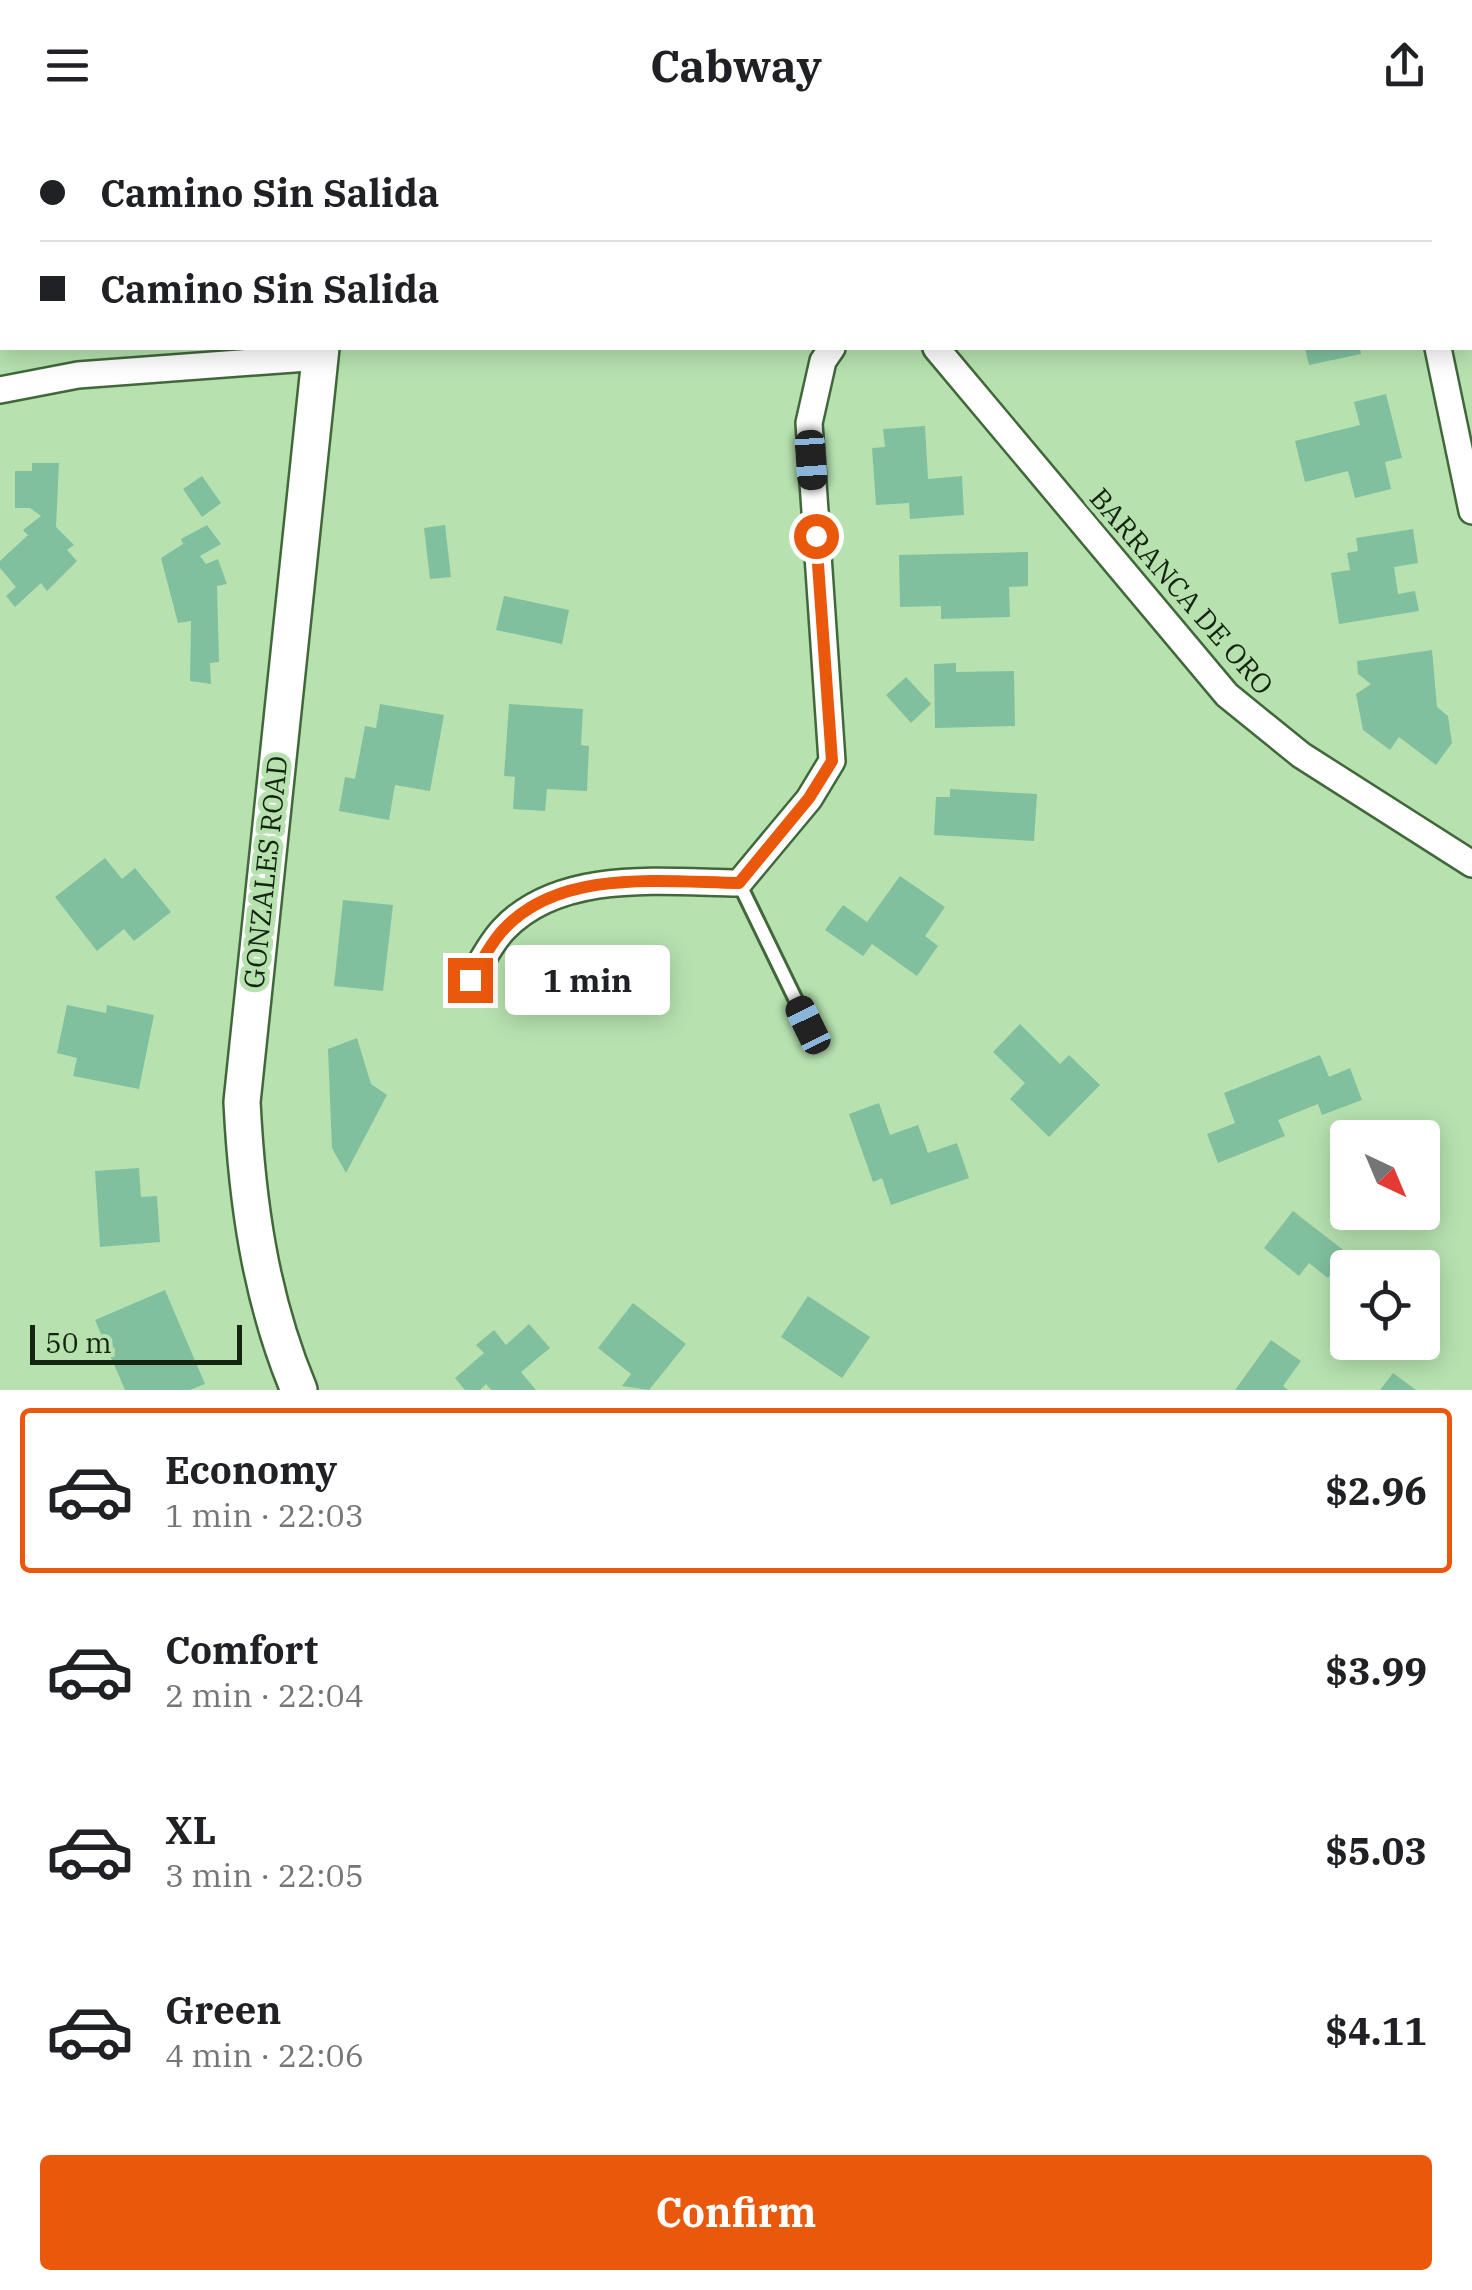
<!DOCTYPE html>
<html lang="en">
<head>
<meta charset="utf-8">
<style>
  body { margin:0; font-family:"IBM Plex Serif",serif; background:#f2f2f2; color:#202124; height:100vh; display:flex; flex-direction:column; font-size:38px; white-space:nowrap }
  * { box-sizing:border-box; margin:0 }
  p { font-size:32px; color:#757577 }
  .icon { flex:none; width:55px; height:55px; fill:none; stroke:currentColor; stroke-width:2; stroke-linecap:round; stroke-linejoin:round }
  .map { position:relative; height:1260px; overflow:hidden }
  .drawer { display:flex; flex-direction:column; background:#fff; flex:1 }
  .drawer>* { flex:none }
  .guide { position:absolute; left:0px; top:0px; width:1472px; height:220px; box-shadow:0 5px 25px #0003; display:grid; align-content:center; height:220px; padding:0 40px; background:#fff }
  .needle { width:65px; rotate:136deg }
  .fabs { position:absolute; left:1330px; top:990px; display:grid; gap:20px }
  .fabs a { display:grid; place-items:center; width:110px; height:110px; border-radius:10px; background:#fff; box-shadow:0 5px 25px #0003; font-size:50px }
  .scale { position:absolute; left:30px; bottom:25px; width:212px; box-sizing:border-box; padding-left:10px; border:5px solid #142411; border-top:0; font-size:28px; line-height:35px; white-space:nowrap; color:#142411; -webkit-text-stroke:8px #b7e2b0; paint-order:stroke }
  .end { position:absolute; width:45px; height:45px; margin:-22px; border:12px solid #ea580c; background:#fff; box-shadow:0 0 0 5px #fff }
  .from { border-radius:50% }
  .bubble { position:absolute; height:70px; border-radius:10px; background:#fff; box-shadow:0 5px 25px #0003; font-size:32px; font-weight:800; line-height:70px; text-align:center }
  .car { position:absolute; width:30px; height:60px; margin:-30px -15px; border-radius:12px; box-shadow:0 0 8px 2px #0007; background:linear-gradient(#222 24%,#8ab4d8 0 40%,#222 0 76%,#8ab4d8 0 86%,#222 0) }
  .guide b { display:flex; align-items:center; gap:35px; height:95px; font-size:38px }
  .guide b+b { border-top:2px solid #e0e0e0 }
  .guide i { width:25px; height:25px; background:#202124 }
  ul { padding:18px 0 0; list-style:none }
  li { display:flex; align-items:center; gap:30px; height:165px; margin:0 20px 15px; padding:0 20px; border:5px solid transparent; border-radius:10px }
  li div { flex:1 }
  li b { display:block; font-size:38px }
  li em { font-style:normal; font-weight:800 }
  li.active { border-color:#ea580c }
  li>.icon { width:90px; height:90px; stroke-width:1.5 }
  .primary-button { display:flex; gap:20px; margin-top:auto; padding:20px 40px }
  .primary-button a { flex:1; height:115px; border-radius:10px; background:#ea580c; color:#fff; font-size:40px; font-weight:800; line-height:115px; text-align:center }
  header { display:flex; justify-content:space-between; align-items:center; height:130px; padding:0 40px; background:#fff; font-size:45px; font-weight:800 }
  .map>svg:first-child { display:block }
  .building { fill:#80c09f }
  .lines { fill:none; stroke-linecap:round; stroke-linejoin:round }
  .lane-casing { stroke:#41673b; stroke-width:18 }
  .street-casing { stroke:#41673b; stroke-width:30 }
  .secondary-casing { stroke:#41673b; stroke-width:40 }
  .lane { stroke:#fff; stroke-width:12 }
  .street { stroke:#fff; stroke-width:25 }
  .secondary { stroke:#fff; stroke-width:35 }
  .route { stroke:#ea580c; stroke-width:12 }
  .labels { text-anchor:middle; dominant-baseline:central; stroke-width:10; stroke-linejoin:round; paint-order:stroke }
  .street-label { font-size:28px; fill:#142411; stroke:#b7e2b0 }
</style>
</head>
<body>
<header><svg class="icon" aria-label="menu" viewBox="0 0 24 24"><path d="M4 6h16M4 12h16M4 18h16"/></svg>Cabway<svg class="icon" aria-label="share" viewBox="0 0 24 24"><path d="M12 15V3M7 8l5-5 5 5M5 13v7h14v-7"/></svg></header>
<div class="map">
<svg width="1472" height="1260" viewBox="0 0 1472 1260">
  <rect width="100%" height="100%" fill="#b7e2b0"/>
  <g class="building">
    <path d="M1305,218H1360L1361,224L1309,235Z"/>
    <path d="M1386,264L1402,328L1385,332L1391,359L1355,368L1348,341L1305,352L1295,311L1360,295L1354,272Z"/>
    <path d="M925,296L928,349L962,346L964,385L910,389L909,373L876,375L872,318L885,317L883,299Z"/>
    <path d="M32,333H59L56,397L74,415L67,420L77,431L47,461L41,453L15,477L6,466L16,457L0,438V431L28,405L23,400L41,386L30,378H15V341H32Z"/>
    <path d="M202,346L221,373L202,387L183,359Z"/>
    <path d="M207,395L221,414L200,426L206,434L218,429L227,454L217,456L219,532L210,533L211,554L190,551L191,491L178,493L161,428L183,414L181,409Z"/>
    <path d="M445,395L451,447L430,449L424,398Z"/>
    <path d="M1413,399L1418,433L1394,437L1398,464L1415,461L1419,481L1339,494L1331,443L1350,440L1347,423L1358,421L1356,408Z"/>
    <path d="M1028,422V456L1009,457L1010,487L941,489V476L900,477L899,425Z"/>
    <path d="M504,466L569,480L562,514L496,500Z"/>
    <path d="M1432,520L1437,577L1448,586L1452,613L1436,635L1399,607L1390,620L1363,600L1356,564L1371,554L1358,544L1357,531Z"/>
    <path d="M956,533V542L1014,541L1015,596L935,598L934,534Z"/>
    <path d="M906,547L931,574L911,593L886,565Z"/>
    <path d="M380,574L444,585L430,661L395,655L389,690L339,681L345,647L355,649L365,596L376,598Z"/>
    <path d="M509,574L583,579L581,615L589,616L587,661L547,659L545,681L513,679L515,647L504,646Z"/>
    <path d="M950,659L1037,664L1034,711L934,705L936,667H950Z"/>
    <path d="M105,728L122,749L135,738L171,782L134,811L124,799L97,821L55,767Z"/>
    <path d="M900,746L945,777L925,806L938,816L917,846L872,814L863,826L825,800L843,775L867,792Z"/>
    <path d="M343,770L393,775L383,861L334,856Z"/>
    <path d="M67,875L106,883L107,875L154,885L139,959L73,946L77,928L57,923Z"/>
    <path d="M1020,894L1060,934L1069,925L1100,955L1049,1007L1010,969L1025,953L993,922Z"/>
    <path d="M357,908L371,954L387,965L346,1043L332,1018L328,919Z"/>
    <path d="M1320,925L1329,947L1350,938L1362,970L1322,985L1318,974L1278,990L1285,1006L1218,1033L1207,1004L1235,993L1224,963Z"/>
    <path d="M879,973L890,1005L918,995L928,1023L957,1013L969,1048L891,1075L882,1048L873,1052L849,984Z"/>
    <path d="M139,1038L141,1067L157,1066L160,1112L100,1117L95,1041Z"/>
    <path d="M1293,1081L1347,1123L1328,1148L1309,1133L1299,1146L1264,1118Z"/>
    <path d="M165,1160L205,1254L190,1260H125L95,1190Z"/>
    <path d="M808,1166L870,1207L842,1248L781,1207Z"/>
    <path d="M633,1173L686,1214L649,1260L622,1256L631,1244L598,1218Z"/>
    <path d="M529,1194L550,1218L521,1242L536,1260H491L486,1254L480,1260H465L455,1248L484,1223L476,1215L494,1200L506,1215Z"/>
    <path d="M1271,1210L1301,1231L1283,1256L1288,1260H1235Z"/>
    <path d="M1393,1243L1416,1260H1380Z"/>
  </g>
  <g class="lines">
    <defs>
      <path id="lane" d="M739,753L808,895"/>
      <g id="street">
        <path d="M575,2V0"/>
        <path d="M936,218L1227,565L1301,625L1472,734"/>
        <path d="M1438,218L1472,381"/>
        <path d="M0,260L78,245L321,227"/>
        <path d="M470,850C481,834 490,813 504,799C561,739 663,752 739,753L809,669L832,631L809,293L823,231L832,218"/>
      </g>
      <g id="secondary">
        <path d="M327,0V2"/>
        <path d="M299,1260C260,1167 247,1071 242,972L321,218"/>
      </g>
    </defs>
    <use href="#lane" class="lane-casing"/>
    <use href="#street" class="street-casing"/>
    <use href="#secondary" class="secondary-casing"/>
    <use href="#lane" class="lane"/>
    <use href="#street" class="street"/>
    <use href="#secondary" class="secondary"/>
  </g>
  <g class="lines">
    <path class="route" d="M470,850C481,834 490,813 504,799C561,738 663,752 739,753L809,668L832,631L816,406"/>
  </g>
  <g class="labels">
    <g class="street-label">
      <text transform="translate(1182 461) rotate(49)">BARRANCA DE ORO</text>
      <text transform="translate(265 742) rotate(-84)">GONZALES ROAD</text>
    </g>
  </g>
</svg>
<div class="fabs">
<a><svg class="needle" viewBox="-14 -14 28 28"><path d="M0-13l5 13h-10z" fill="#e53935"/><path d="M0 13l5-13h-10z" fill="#757577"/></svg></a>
<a><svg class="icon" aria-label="locate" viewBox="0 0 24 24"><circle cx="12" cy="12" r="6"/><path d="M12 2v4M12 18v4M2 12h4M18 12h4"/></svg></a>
</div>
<div class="scale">50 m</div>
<i class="end from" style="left:816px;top:406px"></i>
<i class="end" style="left:470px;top:850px"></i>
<div class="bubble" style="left:505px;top:815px;width:165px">1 min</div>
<i class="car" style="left:811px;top:330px;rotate:176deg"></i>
<i class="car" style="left:808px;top:895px;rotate:334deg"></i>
<div class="guide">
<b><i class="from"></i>Camino Sin Salida</b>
<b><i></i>Camino Sin Salida</b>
</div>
</div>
<section class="drawer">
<ul>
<li class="active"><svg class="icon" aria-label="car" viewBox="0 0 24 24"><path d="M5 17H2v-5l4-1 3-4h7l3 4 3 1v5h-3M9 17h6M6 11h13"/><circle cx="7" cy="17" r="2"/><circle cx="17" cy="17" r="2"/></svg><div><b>Economy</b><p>1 min · 22:03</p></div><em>$2.96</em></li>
<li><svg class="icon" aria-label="car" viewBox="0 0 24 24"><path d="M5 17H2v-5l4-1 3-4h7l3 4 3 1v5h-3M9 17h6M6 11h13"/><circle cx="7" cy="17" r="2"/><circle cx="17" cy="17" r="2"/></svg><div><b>Comfort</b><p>2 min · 22:04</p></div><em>$3.99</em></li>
<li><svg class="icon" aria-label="car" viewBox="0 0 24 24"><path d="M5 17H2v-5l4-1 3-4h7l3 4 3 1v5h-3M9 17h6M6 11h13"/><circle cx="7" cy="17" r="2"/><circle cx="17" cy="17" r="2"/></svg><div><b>XL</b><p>3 min · 22:05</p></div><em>$5.03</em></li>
<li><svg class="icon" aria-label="car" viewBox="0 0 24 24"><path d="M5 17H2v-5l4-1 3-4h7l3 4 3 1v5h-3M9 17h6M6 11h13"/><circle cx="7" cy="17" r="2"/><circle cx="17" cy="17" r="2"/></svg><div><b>Green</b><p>4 min · 22:06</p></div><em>$4.11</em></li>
</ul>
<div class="primary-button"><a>Confirm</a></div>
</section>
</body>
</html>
